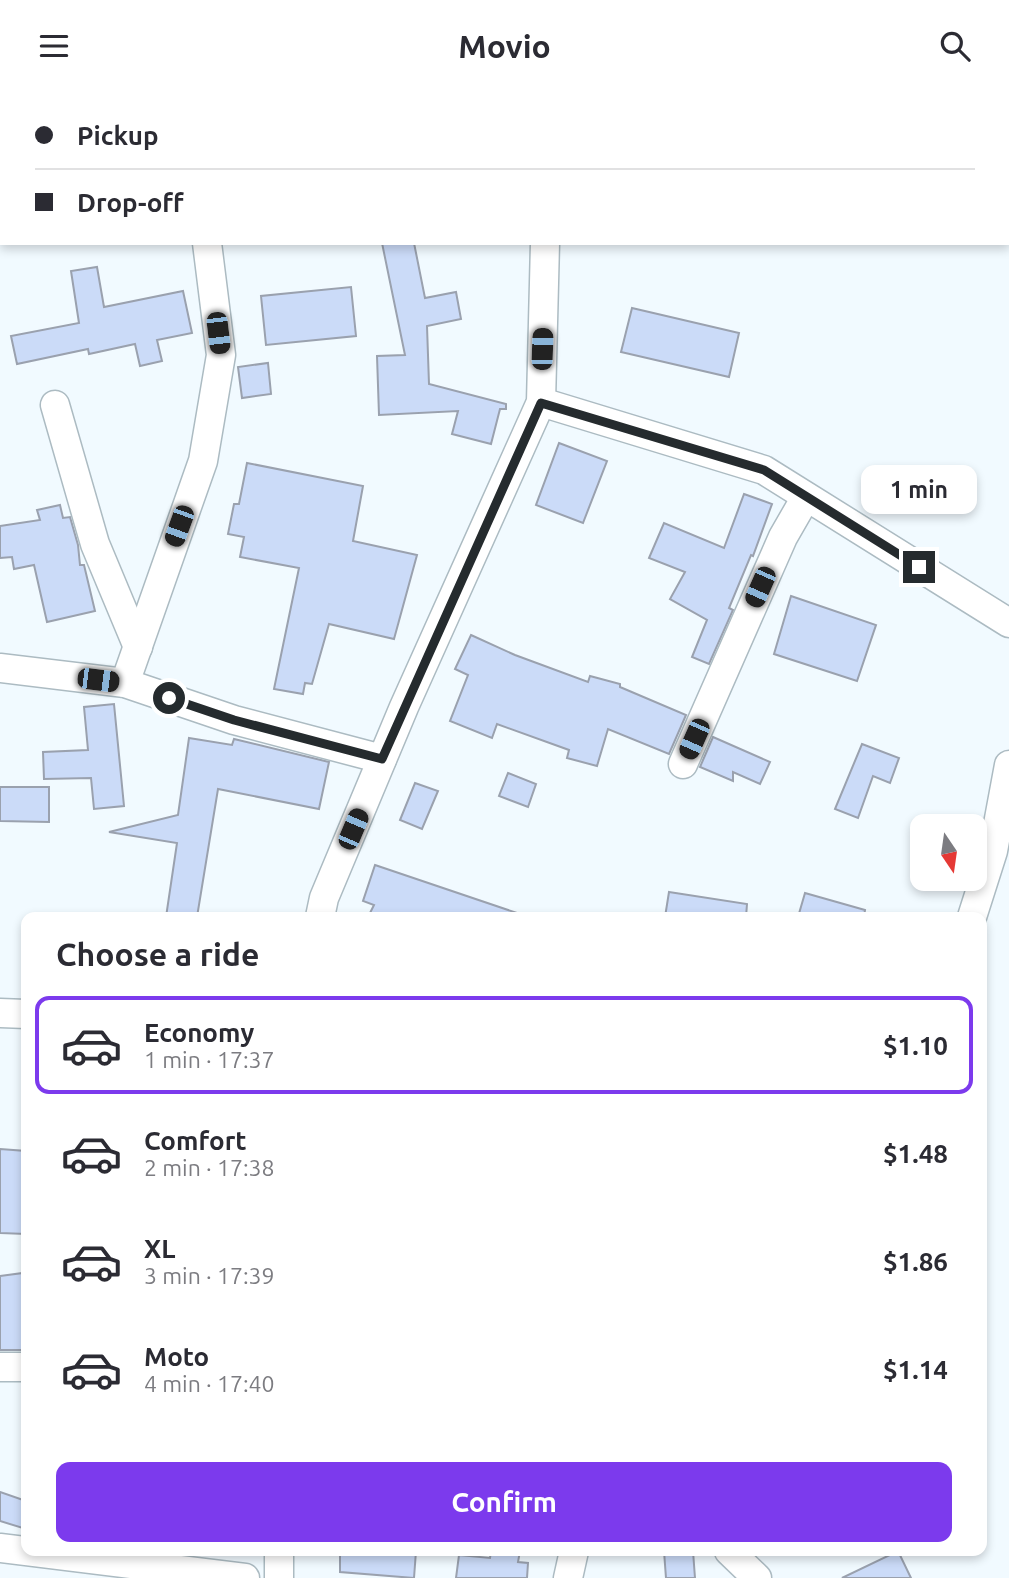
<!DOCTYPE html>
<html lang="en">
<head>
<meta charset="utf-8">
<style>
  body { margin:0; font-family:Ubuntu,sans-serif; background:#f2f2f3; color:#2b2b33; height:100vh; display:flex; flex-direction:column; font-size:26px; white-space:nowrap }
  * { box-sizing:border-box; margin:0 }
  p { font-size:23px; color:#7c7c81 }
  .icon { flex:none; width:38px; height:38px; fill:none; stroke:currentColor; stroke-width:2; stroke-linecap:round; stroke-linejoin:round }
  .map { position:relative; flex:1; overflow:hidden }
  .details { position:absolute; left:21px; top:821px; width:966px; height:644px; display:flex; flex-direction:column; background:#fff; border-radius:14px; box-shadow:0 4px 10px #0003 }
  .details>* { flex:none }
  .hud { position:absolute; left:0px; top:0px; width:1010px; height:154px; box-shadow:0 4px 10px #0003; display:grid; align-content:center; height:154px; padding:0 35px; background:#fff }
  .needle { width:46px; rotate:167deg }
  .buttons { position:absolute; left:910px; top:723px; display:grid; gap:14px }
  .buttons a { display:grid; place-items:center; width:77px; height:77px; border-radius:14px; background:#fff; box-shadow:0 4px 10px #0003; font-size:35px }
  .end { position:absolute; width:32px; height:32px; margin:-16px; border:9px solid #252b2e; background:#fff; box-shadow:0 0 0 4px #fff }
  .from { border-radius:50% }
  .bubble { position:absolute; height:49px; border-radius:14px; background:#fff; box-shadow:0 4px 10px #0003; font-size:23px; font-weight:600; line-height:49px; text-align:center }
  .car { position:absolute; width:21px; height:42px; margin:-21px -10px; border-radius:9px; box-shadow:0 0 5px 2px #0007; background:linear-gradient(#222 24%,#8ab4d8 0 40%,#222 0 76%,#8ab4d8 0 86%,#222 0) }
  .hud b { display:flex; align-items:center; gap:24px; height:66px; font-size:26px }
  .hud b+b { border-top:2px solid #e1e1e2 }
  .hud i { width:18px; height:18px; background:#2b2b33 }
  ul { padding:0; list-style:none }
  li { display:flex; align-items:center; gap:21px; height:98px; margin:0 14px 10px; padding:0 21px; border:4px solid transparent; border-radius:14px }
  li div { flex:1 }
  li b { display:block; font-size:26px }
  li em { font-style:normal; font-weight:600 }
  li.active { border-color:#7c3aed }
  li>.icon { width:63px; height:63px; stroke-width:1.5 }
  h2 { padding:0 35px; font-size:32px; line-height:84px }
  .action { display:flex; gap:14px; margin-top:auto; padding:14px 35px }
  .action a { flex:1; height:80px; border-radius:14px; background:#7c3aed; color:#fff; font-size:28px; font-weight:600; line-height:80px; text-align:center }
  header { display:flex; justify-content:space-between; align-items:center; height:91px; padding:0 35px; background:#fff; font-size:32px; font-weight:600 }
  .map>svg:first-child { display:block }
  .building { fill:#cbdbf8; stroke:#9aa1ae; stroke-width:2 }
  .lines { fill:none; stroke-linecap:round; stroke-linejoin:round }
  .minor-casing { stroke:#acbbc2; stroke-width:31 }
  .minor { stroke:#fff; stroke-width:28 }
  .route { stroke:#252b2e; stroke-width:9 }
</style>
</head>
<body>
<header><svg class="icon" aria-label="menu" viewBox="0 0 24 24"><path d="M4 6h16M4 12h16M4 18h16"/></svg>Movio<svg class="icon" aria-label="search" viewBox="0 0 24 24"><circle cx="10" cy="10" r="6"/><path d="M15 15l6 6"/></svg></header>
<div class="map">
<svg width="1009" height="1487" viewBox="0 0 1009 1487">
  <rect width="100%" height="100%" fill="#f1faff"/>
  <g class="building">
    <path d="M382,152H414L425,207L456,201L461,228L427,235L429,293L506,313V318H500L491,353L452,343L458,320L379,324L377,265L405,264Z"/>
    <path d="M97,176L104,216L183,200L192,242L157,249L162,270L140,275L135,253L89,263L88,258L17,273L11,245L79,232L71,180Z"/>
    <path d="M351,196L356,245L266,254L261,205Z"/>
    <path d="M632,217L739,242L729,286L621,261Z"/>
    <path d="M268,272L271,303L242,307L238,276Z"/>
    <path d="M559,352L607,370L583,432L536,414Z"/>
    <path d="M247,372L363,395L353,450L417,464L394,548L329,533L312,593L305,592L303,603L274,598L299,477L240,466L244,446L228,443L234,413H239Z"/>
    <path d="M744,403L772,413L753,465L751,464L729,517L733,519L709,573L692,566L707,529L670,508L685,481L649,467L664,432L724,457Z"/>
    <path d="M60,414L63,427L70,426L78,454L80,474H84L95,520L47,531L34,474L14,478L12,466L0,467V435L40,429L37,419Z"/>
    <path d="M791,505L876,534L857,590L774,563Z"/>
    <path d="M471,544L515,564L588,591L590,585L620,593V596L686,624L669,663L608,638L597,675L567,667L569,659L497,633L492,647L450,630L468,584L455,578Z"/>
    <path d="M114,613L124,715L94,718L91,687L44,688L43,661L88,659L84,616Z"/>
    <path d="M713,646L770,671L760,693L733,681V690L700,676Z"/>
    <path d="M189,647L232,654L234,648L329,671L319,718L218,698L197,826H166L177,752L109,741L178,724Z"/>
    <path d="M862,653L899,667L890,692L873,685L858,727L835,718Z"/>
    <path d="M508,682L536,693L528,716L499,705Z"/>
    <path d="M415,692L438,700L422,738L400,729Z"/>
    <path d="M0,696H49V731L0,730Z"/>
    <path d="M375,774L517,822V826H368L374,814L363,810Z"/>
    <path d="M669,801L747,813L746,826H665Z"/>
    <path d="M805,802L865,819L864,826H798Z"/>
    <path d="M0,1058L26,1060V1143L0,1142Z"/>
    <path d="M23,1182L26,1221V1259H0V1185Z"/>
    <path d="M0,1401L26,1410V1438L0,1430Z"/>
    <path d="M340,1460H416L414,1487L340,1481Z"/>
    <path d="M491,1460H520L518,1471L528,1472L527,1487H456L459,1464L490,1467Z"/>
    <path d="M664,1460H693L695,1487H666Z"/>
    <path d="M898,1460L911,1487H842Z"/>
  </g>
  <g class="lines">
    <defs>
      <g id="minor">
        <path d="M39,2V0"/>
        <path d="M556,2V0"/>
        <path d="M0,109H2"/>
        <path d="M541,311L764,379L1009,532"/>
        <path d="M55,314L95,453L138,556"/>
        <path d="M0,577L125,592L234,629L382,668"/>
        <path d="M125,592L203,370L221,264L207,152"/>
        <path d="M683,673L783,446L806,406"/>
        <path d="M320,826L324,807L404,616L541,311L545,152"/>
        <path d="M972,826L993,760L1009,674"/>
        <path d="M0,922L26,923"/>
        <path d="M0,1276H26"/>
        <path d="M0,1457L245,1487"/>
        <path d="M279,1460V1487"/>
        <path d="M729,1460L757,1487"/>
        <path d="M568,1487L574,1460"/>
      </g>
    </defs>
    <use href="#minor" class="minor-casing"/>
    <use href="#minor" class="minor"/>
  </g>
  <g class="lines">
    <path class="route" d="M169,607L234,629L382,668L541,312L764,379L919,476"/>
  </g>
</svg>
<div class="buttons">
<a><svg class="needle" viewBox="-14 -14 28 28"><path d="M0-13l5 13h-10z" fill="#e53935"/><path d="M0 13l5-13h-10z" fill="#7c7c81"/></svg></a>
</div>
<i class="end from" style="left:169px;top:607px"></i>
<i class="end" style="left:919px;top:476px"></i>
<div class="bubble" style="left:861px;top:374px;width:116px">1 min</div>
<i class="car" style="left:218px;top:242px;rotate:173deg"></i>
<i class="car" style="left:542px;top:258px;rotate:2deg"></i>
<i class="car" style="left:179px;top:435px;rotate:200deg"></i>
<i class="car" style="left:760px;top:496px;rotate:204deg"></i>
<i class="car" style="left:98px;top:589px;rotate:97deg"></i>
<i class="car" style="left:694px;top:648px;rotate:204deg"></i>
<i class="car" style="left:353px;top:738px;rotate:23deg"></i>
<div class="hud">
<b><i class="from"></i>Pickup</b>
<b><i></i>Drop-off</b>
</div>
<section class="details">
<h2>Choose a ride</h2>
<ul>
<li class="active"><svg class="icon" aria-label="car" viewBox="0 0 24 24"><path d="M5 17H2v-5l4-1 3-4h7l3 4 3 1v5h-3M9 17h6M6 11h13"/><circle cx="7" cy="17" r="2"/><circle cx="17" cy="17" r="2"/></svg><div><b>Economy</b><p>1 min · 17:37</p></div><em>$1.10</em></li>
<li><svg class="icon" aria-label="car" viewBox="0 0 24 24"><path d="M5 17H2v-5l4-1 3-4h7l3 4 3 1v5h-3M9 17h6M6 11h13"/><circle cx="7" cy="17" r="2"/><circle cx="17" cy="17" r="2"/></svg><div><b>Comfort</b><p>2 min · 17:38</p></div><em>$1.48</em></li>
<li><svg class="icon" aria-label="car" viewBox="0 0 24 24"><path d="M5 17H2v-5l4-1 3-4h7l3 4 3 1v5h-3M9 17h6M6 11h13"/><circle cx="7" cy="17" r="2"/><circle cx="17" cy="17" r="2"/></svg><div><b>XL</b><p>3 min · 17:39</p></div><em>$1.86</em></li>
<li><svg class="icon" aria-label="car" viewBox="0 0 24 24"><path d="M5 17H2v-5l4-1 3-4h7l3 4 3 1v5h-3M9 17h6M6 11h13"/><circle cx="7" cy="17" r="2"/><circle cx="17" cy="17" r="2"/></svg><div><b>Moto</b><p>4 min · 17:40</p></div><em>$1.14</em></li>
</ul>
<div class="action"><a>Confirm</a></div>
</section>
</div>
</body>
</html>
